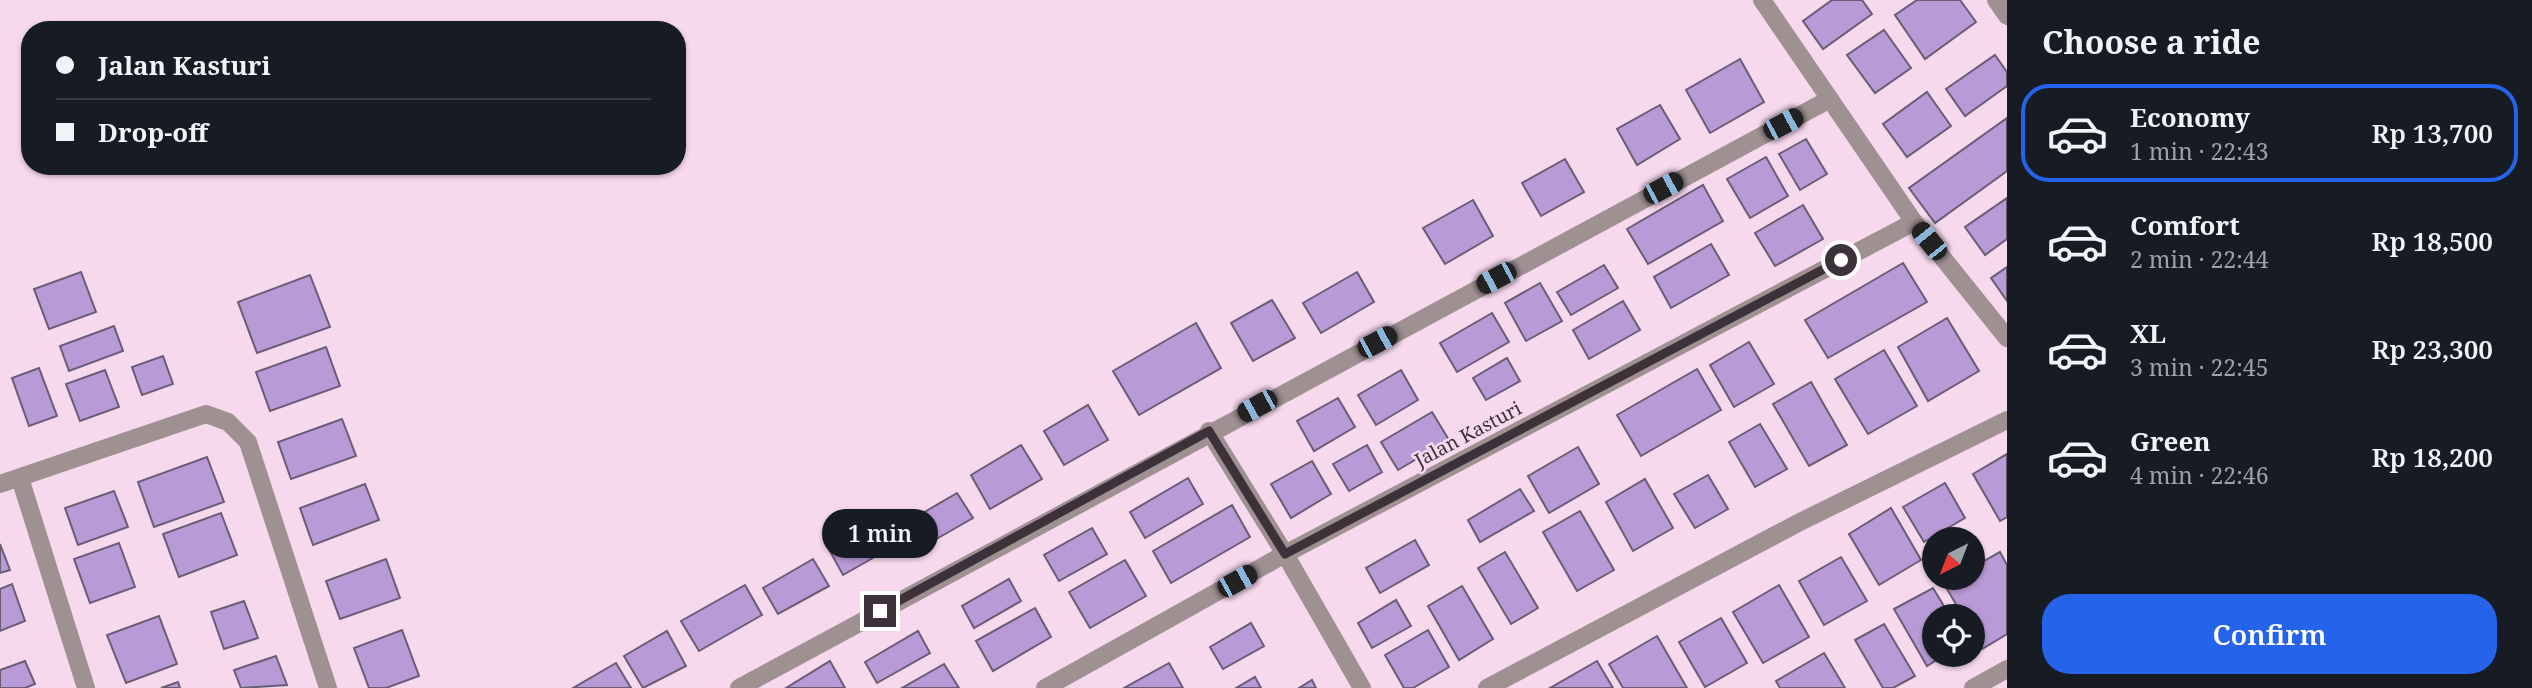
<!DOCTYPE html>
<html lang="en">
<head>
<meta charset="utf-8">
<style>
  body { margin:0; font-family:"Noto Serif",serif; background:#20242c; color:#f1f3f6; height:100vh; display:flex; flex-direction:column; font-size:26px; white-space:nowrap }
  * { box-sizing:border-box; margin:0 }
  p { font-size:23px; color:#9ea1a6 }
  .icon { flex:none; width:38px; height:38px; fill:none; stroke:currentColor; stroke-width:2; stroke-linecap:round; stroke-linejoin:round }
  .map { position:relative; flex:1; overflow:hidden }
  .sheet { display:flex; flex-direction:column; background:#171b24; width:525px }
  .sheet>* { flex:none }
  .hud { position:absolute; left:21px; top:21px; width:665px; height:154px; border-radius:28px; box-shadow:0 2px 5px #0004; display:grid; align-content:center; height:154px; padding:0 35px; background:#171b24 }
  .needle { width:46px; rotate:222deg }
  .tools { position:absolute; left:1922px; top:527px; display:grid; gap:14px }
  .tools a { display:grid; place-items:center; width:63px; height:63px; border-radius:50%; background:#171b24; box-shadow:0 2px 5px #0004; font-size:35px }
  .end { position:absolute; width:32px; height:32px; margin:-16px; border:9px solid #3e323a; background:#fff; box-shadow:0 0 0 4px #fff }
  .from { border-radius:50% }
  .bubble { position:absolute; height:49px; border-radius:24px; background:#171b24; box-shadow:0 2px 5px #0004; font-size:23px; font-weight:600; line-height:49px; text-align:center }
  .car { position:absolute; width:21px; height:42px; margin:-21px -10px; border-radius:9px; box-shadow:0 0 5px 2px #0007; background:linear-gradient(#222 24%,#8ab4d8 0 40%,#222 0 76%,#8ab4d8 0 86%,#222 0) }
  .hud b { display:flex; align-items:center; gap:24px; height:66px; font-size:26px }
  .hud b+b { border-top:2px solid #363941 }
  .hud i { width:18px; height:18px; background:#f1f3f6 }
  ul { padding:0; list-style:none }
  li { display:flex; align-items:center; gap:21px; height:98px; margin:0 14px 10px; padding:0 21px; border:4px solid transparent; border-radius:28px }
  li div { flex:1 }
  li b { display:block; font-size:26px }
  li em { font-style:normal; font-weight:600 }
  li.on { border-color:#2563eb }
  li>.icon { width:63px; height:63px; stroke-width:1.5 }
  h2 { padding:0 35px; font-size:32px; line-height:84px }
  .action { display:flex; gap:14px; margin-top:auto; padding:14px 35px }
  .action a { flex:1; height:80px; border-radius:28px; background:#2563eb; color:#fff; font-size:28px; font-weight:600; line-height:80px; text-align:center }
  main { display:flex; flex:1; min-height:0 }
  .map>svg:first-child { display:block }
  .building { fill:#b89ad6; stroke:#695d76; stroke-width:2 }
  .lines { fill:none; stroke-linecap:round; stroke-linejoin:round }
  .minor { stroke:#9f9092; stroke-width:18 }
  .route { stroke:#3e323a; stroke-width:9 }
  .labels { text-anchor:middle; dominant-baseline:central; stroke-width:5; stroke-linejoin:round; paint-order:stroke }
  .street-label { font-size:19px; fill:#3e323a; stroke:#f7d9ee }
</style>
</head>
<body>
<main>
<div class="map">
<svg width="2007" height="688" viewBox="0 0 2007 688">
  <rect width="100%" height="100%" fill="#f7d9ee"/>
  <g class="building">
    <path d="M1832,0H1862L1872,14L1823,49L1803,21Z"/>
    <path d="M1917,0H1960L1976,22L1925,59L1895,15Z"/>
    <path d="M1884,30L1911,68L1875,93L1847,55Z"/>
    <path d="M1995,55L2007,72V86L1965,116L1946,89Z"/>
    <path d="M1740,59L1764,102L1710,133L1686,90Z"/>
    <path d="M1927,92L1951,126L1907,157L1883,124Z"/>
    <path d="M1660,105L1680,139L1637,165L1617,129Z"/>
    <path d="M2007,118V171L1935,223L1909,188Z"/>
    <path d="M1806,139L1827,174L1800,190L1779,154Z"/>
    <path d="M1766,157L1788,196L1750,218L1727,179Z"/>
    <path d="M1565,159L1584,192L1541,216L1522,183Z"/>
    <path d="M1703,185L1723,221L1648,264L1627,229Z"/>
    <path d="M2007,198V239L1985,255L1965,227Z"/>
    <path d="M1473,200L1493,236L1445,264L1423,228Z"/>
    <path d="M1803,205L1823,239L1775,266L1755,233Z"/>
    <path d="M1711,244L1729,275L1671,308L1654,277Z"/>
    <path d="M1903,263L1927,302L1828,358L1805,320Z"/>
    <path d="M1604,265L1618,288L1571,315L1557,292Z"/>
    <path d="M2007,267V301L1991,278Z"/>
    <path d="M81,272L96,312L49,329L34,289Z"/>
    <path d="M1357,272L1374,302L1321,333L1303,303Z"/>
    <path d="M310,275L330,327L257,353L238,302Z"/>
    <path d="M1540,283L1562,321L1526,341L1505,303Z"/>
    <path d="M1272,300L1295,338L1253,361L1231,323Z"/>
    <path d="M1623,301L1640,330L1589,359L1573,330Z"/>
    <path d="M1492,313L1509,342L1457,372L1440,343Z"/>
    <path d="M1947,318L1979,371L1928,401L1898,347Z"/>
    <path d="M1196,323L1221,368L1139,415L1113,371Z"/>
    <path d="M114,326L123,351L69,371L60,346Z"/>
    <path d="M1749,342L1774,384L1734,407L1710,365Z"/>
    <path d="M326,347L340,386L270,411L256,372Z"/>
    <path d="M1884,350L1917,406L1868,434L1835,379Z"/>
    <path d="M163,356L173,384L142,395L132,367Z"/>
    <path d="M1507,358L1520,381L1486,400L1473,378Z"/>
    <path d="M39,368L57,416L29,426L12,378Z"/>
    <path d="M1697,369L1721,410L1641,456L1617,415Z"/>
    <path d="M105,370L119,407L80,421L66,384Z"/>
    <path d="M1401,370L1418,400L1376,425L1358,395Z"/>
    <path d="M1811,382L1847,445L1809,466L1773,404Z"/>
    <path d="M1338,398L1355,427L1314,451L1297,421Z"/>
    <path d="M1088,405L1108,440L1064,465L1044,431Z"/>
    <path d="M1432,412L1449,440L1398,470L1381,442Z"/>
    <path d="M342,419L356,456L291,479L278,442Z"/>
    <path d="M1760,424L1787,469L1755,487L1729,442Z"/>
    <path d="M1021,445L1042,479L990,509L971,475Z"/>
    <path d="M1367,445L1382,472L1349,491L1333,464Z"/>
    <path d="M1578,447L1599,484L1549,513L1528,476Z"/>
    <path d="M2007,454V517L2000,521L1973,474Z"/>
    <path d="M207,457L224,502L154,527L138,482Z"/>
    <path d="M1312,461L1331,494L1291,518L1271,484Z"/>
    <path d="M1708,475L1728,509L1695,528L1674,494Z"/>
    <path d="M1188,478L1203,504L1145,538L1130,512Z"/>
    <path d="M1645,479L1673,528L1633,551L1606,502Z"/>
    <path d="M1945,483L1965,518L1924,542L1903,507Z"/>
    <path d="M365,484L379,520L313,545L300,508Z"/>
    <path d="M1520,489L1534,511L1480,542L1468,520Z"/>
    <path d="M114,491L128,527L78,545L65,508Z"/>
    <path d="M957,493L973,518L919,549L904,524Z"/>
    <path d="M1232,505L1250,537L1171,583L1153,551Z"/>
    <path d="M1891,508L1921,560L1879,585L1849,534Z"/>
    <path d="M1580,511L1614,570L1577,591L1543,532Z"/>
    <path d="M221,513L237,555L179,577L163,534Z"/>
    <path d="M876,515L894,546L843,575L826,544Z"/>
    <path d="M1092,528L1107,554L1059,581L1044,555Z"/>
    <path d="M1415,540L1429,565L1380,593L1366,568Z"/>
    <path d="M119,543L135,587L90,603L74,559Z"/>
    <path d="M0,544L10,570L0,573Z"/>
    <path d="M1505,552L1538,608L1511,624L1478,568Z"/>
    <path d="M2000,552L2007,565V634L1982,649L1972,632V616H1963L1944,584L1955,578H1972V568Z"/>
    <path d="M1841,557L1867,601L1824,625L1799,581Z"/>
    <path d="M386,559L400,598L340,619L326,581Z"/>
    <path d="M813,559L829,586L778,614L763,588Z"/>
    <path d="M1125,560L1146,596L1090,628L1069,592Z"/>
    <path d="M1009,579L1021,601L974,628L962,606Z"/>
    <path d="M12,584L25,621L0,631V589Z"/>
    <path d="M745,585L762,615L699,651L681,621Z"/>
    <path d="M1779,585L1809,637L1763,663L1733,612Z"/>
    <path d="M1462,586L1493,639L1459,660L1428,606Z"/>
    <path d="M1933,588L1950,616H1934V654H1946L1927,666L1894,609Z"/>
    <path d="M1396,600L1411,626L1372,648L1358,623Z"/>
    <path d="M244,601L258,638L224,649L211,612Z"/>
    <path d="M1035,608L1051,637L993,671L976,641Z"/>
    <path d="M159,616L177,664L126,683L107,635Z"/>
    <path d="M1721,618L1747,663L1705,687L1679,642Z"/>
    <path d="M1251,623L1264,646L1223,669L1210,647Z"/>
    <path d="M1884,624L1915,676L1893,688H1883L1855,640Z"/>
    <path d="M402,630L419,676L386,688H369L354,648Z"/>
    <path d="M1428,630L1449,667L1413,688H1404L1385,655Z"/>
    <path d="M667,631L686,666L643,688L624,656Z"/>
    <path d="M918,631L930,653L877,683L865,662Z"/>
    <path d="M1657,636L1687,688H1623L1609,664Z"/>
    <path d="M1824,653L1845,688H1780L1776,681Z"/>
    <path d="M276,656L287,685L241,688L234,670Z"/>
    <path d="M25,661L35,684L25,688H0V670Z"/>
    <path d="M830,661L845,688H786Z"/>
    <path d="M1597,661L1613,688H1550Z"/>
    <path d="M616,663L631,688H573Z"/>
    <path d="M1169,663L1183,688H1124Z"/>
    <path d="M944,664L959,688H902Z"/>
    <path d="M1255,677L1261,688H1236Z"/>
    <path d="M1312,680L1316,688H1299Z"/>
    <path d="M178,682L180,688H161Z"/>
  </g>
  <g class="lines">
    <g class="minor">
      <path d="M1762,0L1914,222L2007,338"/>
      <path d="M1996,0L2007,16"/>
      <path d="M1209,431L1285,554L1362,688"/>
      <path d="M20,478L86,688"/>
      <path d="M0,484L206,414L228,422L248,442L328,688"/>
      <path d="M739,688L1830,99"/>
      <path d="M1045,688L1285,554L1914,222"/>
      <path d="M1487,688L1798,523L2007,420"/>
      <path d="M1973,688L2007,669"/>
    </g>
  </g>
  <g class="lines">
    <path class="route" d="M880,611L1209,431L1285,554L1841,260"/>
  </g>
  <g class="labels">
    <g class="street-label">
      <text transform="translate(1468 434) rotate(-28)">Jalan Kasturi</text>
    </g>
  </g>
</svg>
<div class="tools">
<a><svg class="needle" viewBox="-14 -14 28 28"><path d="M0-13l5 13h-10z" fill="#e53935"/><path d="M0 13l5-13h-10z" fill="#9ea1a6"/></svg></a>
<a><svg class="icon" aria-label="locate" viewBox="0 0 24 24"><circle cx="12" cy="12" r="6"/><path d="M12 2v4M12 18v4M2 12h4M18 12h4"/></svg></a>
</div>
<i class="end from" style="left:1841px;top:260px"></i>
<i class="end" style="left:880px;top:611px"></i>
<div class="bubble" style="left:822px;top:509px;width:116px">1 min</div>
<i class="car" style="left:1783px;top:124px;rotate:62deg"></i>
<i class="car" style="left:1663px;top:188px;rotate:62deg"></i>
<i class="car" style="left:1929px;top:241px;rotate:321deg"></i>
<i class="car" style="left:1496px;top:278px;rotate:242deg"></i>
<i class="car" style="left:1377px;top:342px;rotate:62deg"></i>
<i class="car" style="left:1257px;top:406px;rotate:241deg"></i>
<i class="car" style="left:1237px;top:581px;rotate:61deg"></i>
<div class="hud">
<b><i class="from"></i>Jalan Kasturi</b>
<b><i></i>Drop-off</b>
</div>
</div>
<section class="sheet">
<h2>Choose a ride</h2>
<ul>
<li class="on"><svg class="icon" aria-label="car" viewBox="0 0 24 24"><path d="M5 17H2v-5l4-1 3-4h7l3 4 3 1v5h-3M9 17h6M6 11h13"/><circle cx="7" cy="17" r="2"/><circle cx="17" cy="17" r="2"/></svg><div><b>Economy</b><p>1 min · 22:43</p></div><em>Rp 13,700</em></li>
<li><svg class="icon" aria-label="car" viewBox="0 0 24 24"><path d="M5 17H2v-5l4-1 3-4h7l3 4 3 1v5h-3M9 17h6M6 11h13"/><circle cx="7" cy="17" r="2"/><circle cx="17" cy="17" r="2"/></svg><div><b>Comfort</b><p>2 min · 22:44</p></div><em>Rp 18,500</em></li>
<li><svg class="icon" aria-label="car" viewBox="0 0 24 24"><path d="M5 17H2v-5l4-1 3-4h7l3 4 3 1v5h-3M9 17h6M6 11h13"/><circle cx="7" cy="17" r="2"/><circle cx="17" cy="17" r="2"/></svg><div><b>XL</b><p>3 min · 22:45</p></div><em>Rp 23,300</em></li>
<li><svg class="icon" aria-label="car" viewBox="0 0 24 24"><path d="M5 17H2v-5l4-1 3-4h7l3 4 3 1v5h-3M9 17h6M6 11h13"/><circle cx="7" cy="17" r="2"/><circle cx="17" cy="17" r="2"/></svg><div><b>Green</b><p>4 min · 22:46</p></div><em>Rp 18,200</em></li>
</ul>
<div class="action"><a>Confirm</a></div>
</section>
</main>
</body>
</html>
